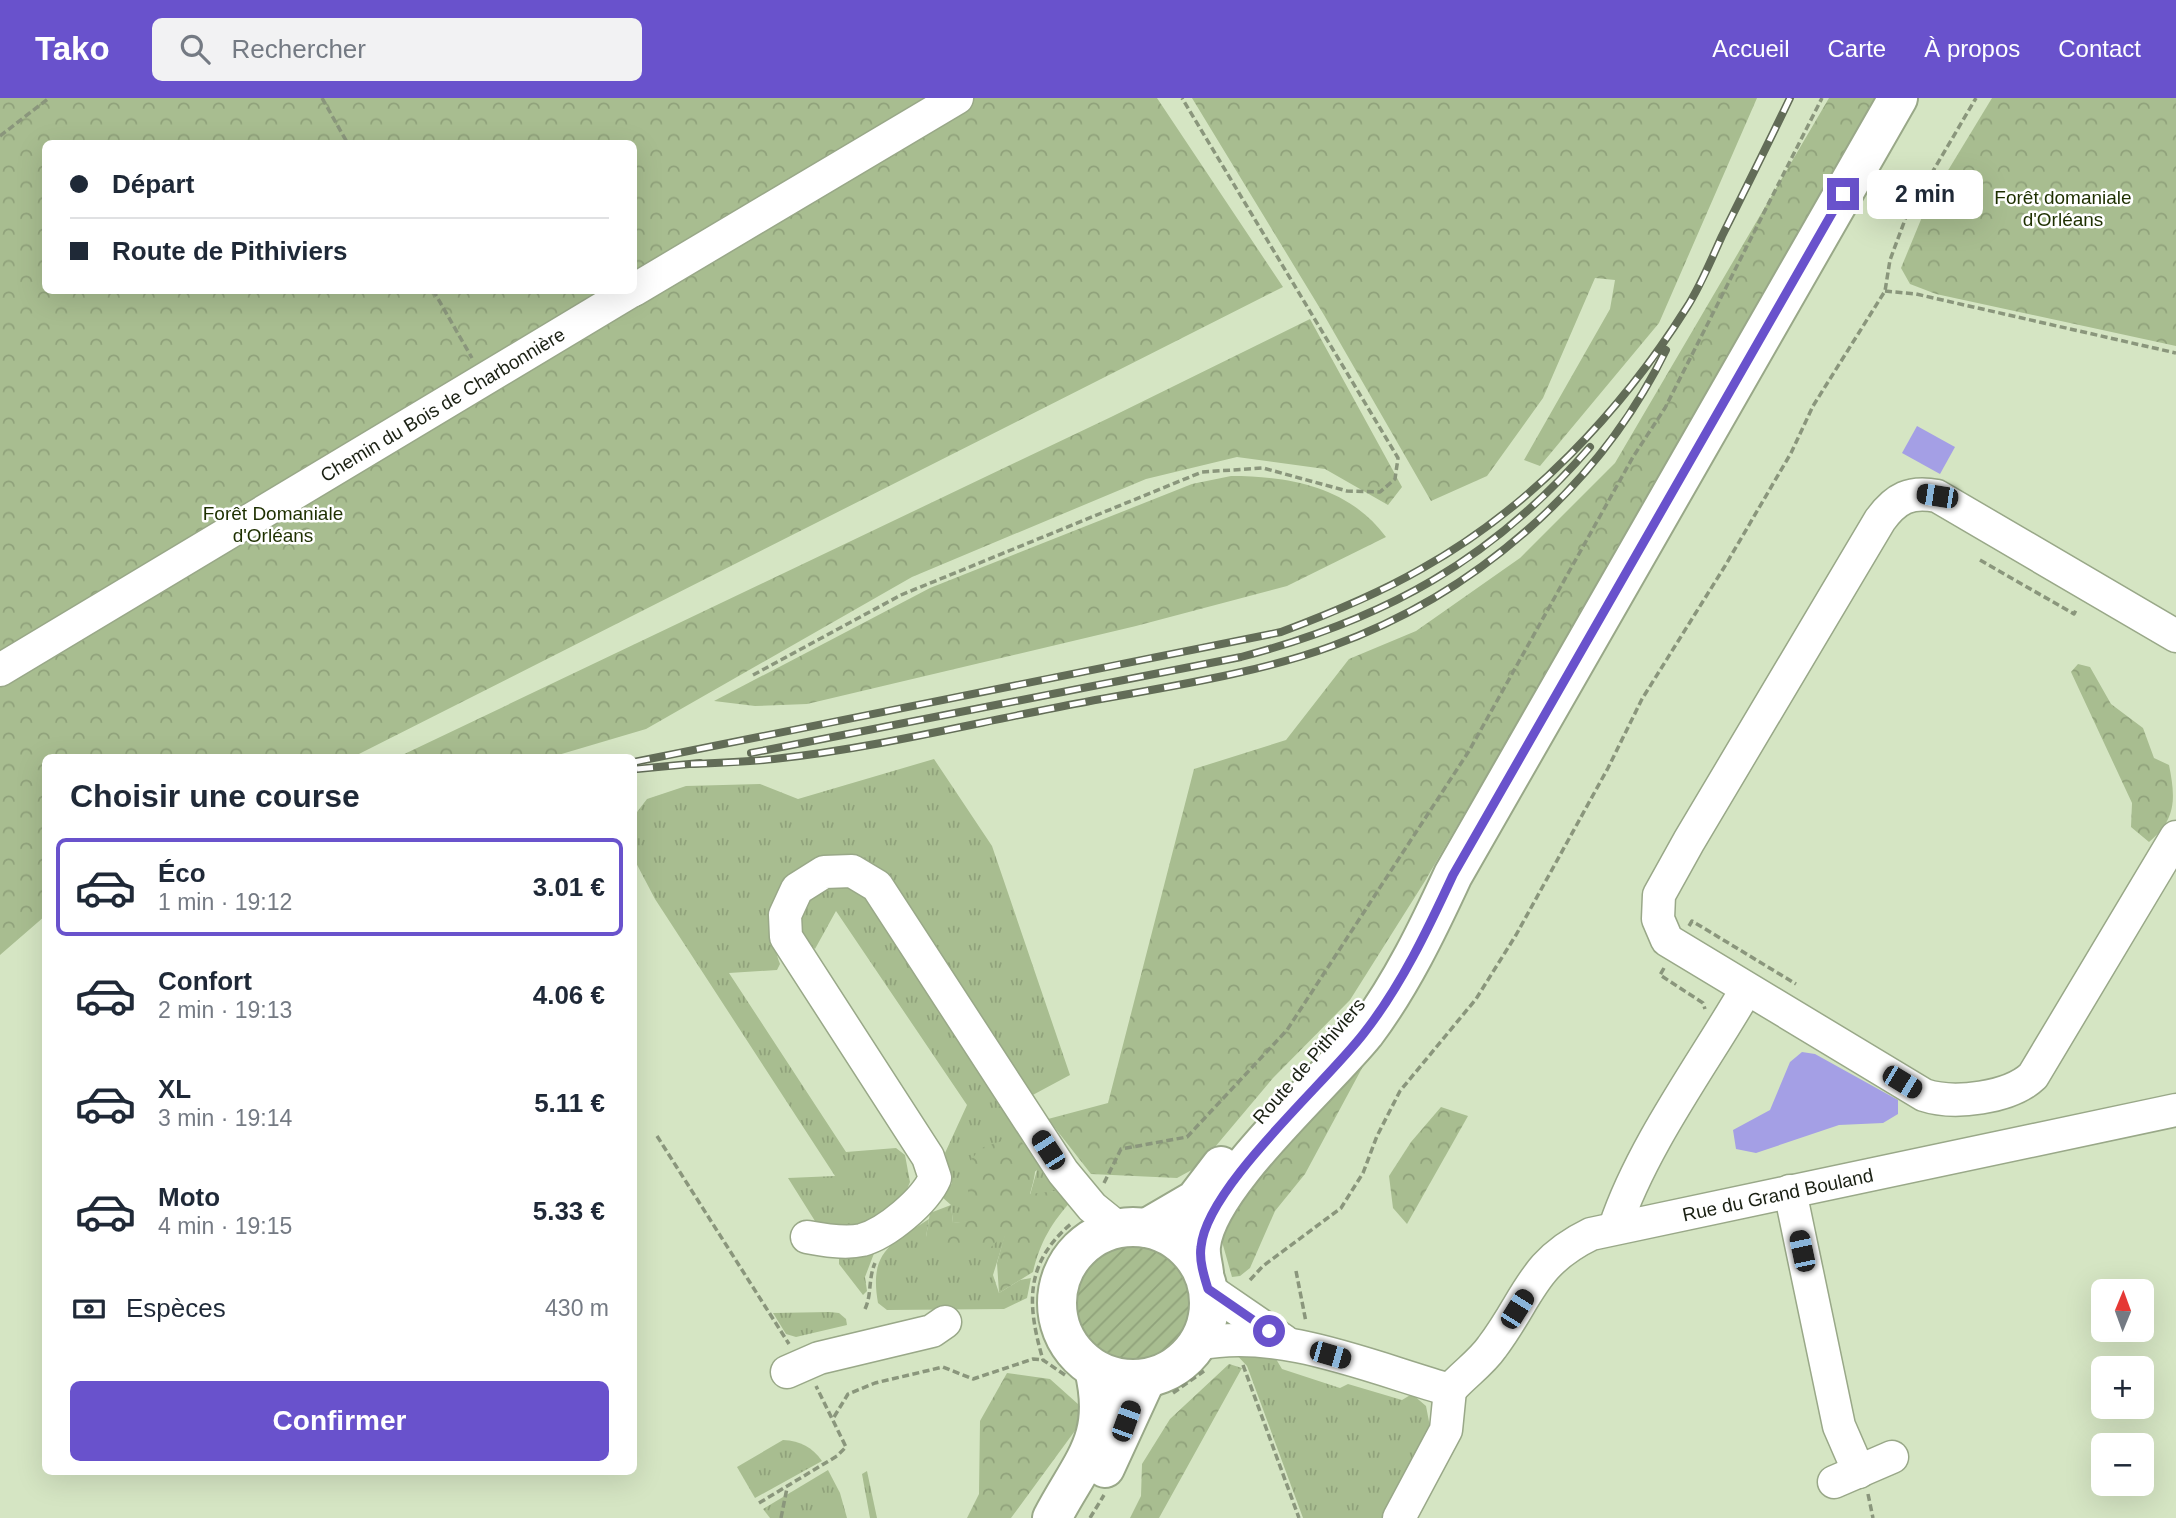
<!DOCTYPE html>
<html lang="fr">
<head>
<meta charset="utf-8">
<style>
  body { margin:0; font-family:Helvetica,sans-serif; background:#f2f2f3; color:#1f2937; height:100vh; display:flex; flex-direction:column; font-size:26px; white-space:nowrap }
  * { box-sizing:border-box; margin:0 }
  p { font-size:23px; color:#747a83 }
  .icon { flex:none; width:38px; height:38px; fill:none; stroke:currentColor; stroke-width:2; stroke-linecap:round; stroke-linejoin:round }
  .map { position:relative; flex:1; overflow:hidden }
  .panel { position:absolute; left:42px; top:656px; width:595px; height:721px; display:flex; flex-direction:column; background:#fff; border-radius:10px; box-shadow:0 7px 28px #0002 }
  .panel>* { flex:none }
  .top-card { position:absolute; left:42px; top:42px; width:595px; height:154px; border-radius:10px; box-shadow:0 7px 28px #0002; display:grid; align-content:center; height:154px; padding:0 28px; background:#fff }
  .needle { width:46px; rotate:1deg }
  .tools { position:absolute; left:2091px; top:1181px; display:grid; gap:14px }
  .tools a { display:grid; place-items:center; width:63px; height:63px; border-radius:10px; background:#fff; box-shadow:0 7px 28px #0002; font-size:35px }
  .end { position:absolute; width:32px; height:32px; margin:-16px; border:9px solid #6952cc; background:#fff; box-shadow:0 0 0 4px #fff }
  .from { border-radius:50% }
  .bubble { position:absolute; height:49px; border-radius:10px; background:#fff; box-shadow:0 7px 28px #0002; font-size:23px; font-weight:700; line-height:49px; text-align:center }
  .car { position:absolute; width:21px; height:42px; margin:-21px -10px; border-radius:9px; box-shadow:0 0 5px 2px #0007; background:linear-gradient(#222 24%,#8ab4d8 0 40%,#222 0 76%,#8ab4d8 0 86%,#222 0) }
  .top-card b { display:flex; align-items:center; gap:24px; height:66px; font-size:26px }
  .top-card b+b { border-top:2px solid #e0e1e3 }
  .top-card i { width:18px; height:18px; background:#1f2937 }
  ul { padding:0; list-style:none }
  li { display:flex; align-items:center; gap:21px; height:98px; margin:0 14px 10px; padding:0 14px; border:4px solid transparent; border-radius:10px }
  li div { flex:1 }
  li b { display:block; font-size:26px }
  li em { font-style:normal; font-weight:700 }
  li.current { border-color:#6952cc }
  li>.icon { width:63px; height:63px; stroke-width:1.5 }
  h2 { padding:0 28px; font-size:32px; line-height:84px }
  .pay { display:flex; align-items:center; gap:18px; height:77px; padding:0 28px; font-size:26px }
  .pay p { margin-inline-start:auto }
  .button { display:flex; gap:14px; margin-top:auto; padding:14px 28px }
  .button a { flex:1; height:80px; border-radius:10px; background:#6952cc; color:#fff; font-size:28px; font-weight:700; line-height:80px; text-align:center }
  header { display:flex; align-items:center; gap:42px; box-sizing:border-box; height:98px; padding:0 35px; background:#6952cc; color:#fff }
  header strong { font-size:33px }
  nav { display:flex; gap:38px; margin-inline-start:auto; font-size:24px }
  .search { width:490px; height:63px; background:#f2f2f3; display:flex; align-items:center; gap:18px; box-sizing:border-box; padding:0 24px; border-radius:10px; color:#747a83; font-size:26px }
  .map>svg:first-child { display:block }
  .grass { fill:url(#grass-tufts) }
  .forest { fill:url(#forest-crowns); fill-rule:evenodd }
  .garden { fill:url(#garden-furrows) }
  .water { fill:#a49fe5 }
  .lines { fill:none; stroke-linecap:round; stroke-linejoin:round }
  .minor-casing { stroke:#99a888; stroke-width:35 }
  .major-casing { stroke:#99a888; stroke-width:42 }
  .path { stroke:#8a967c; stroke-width:3.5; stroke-dasharray:7 3.5; stroke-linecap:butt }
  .minor { stroke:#fff; stroke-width:32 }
  .major { stroke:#fff; stroke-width:38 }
  .rail-casing { stroke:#626c57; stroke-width:8 }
  .rail { stroke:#fff; stroke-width:5; stroke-dasharray:16; stroke-linecap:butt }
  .route { stroke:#6952cc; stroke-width:9 }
  .labels { text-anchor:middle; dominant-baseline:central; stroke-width:5; stroke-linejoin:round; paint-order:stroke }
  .park-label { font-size:19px; fill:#1e3000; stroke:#fff }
  .street-label { font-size:19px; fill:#1a2013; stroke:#fff }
</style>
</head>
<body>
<header>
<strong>Tako</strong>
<div class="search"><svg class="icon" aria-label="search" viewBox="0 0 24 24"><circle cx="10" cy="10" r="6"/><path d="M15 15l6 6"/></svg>Rechercher</div>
<nav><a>Accueil</a><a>Carte</a><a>À propos</a><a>Contact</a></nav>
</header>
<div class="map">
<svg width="2176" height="1420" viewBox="0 0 2176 1420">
  <defs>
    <pattern id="grass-tufts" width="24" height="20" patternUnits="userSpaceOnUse" patternTransform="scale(1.75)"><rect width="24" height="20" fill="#a8bd90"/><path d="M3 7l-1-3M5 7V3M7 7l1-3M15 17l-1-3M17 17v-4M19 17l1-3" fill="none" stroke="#90a27b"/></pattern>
    <pattern id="forest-crowns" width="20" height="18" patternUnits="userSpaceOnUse" patternTransform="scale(1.75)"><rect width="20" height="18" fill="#a8bd90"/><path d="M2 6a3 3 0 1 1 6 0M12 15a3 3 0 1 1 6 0" fill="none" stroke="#90a27b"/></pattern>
    <pattern id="garden-furrows" width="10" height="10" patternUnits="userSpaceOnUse" patternTransform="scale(1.75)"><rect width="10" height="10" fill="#a8bd90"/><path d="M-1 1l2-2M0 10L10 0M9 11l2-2" fill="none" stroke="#90a27b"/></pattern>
  </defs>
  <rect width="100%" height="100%" fill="#d5e5c3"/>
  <g class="grass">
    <path d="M934,661L992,748L1070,977L1029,999L882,780L824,761C816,764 806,767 799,771C768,791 768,836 780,866L777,872L729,875L846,1054L896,1050L905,1057L910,1084L905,1096L871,1126L820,1131L788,1080L835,1078L655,801L634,761V718L647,701L686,688L760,686L798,701Z"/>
    <path d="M843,782L868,793L1064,1092L1030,1097L1037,1072L975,1123L953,1125L951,1107L942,1099L952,1085L945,1055L967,1007L836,813L815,851C796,837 798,822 802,801Z"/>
    <path d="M929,1121L926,1139L1006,1135L993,1177L999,1195L1020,1182L1031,1180L1027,1200L1004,1211L887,1212L878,1205C869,1154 890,1146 929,1121Z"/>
    <path d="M878,1145L865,1179L867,1193L863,1197L839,1166V1154Z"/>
    <path d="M830,1214L839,1215L846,1221L847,1227L796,1239L786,1236L773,1215Z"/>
    <path d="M1233,1253L1273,1256L1282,1271L1340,1290L1348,1286L1402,1302L1412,1296L1426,1308L1431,1334L1385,1420H1303L1247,1268Z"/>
    <path d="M783,1342C801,1343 812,1349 822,1363L755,1400L737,1369Z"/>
    <path d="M828,1372L840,1395L847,1420H770L763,1411Z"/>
    <path d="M867,1373L877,1420H870L862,1376Z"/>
  </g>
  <g class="forest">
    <path d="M0,0H1157L1283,189L351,660H46L45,818L0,857ZM46,46H634V192H46Z"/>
    <path d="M1192,0H1757L1659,225L1540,368L1524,362L1610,211L1615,182L1595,180L1543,300L1487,378L1431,403L1324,217Z"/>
    <path d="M1829,0H1876L1761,207L1425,783L1350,902L1273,980L1199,1068L1177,1080L1091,1076L1048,1021L1108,1005L1194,671L1286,642L1349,561L1416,533L1520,460L1615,365Z"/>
    <path d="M1992,0H2176V248L1936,196L1910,186L1901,170L1927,107Z"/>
    <path d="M1310,221L1402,389L1388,407L1325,371L1237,359L1146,381L912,479L646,631L548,660H396L1111,319Z"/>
    <path d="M1231,378C1290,378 1349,389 1386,439L1287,488L1136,528L807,606L755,608L714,603L930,490L1192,386Z"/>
    <path d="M2078,566L2090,569L2111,606L2143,630L2154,660L2169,667C2176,701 2176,722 2149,744L2131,729L2132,705L2071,574Z"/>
    <path d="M1368,959L1305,1076L1275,1113L1250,1170L1240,1178L1232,1179L1219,1133L1238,1094Z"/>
    <path d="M1441,1009L1468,1018L1407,1126L1393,1110L1389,1078L1411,1044Z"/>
    <path d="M1017,1038C1037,1063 1039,1065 1030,1096L1064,1092L1073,1101C1052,1124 1040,1144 1033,1174L999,1195L997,1165L1005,1136L991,1149L951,1151L926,1139L930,1115L951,1107L953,1125L975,1122L963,1071L981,1050Z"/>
    <path d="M1229,1266L1242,1270L1159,1420H1130L1141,1398L1142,1366L1170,1321Z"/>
    <path d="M1007,1275L1050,1281L1088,1315L1011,1420H967L979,1396L980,1323Z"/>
  </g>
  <circle class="garden" cx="1131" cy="1205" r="62"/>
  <g class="water">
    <path d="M1917,328L1955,349L1940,376L1902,355Z"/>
    <path d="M1802,954L1815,956L1898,1002V1016L1883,1025L1839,1027L1756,1055L1736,1051L1733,1032L1770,1012L1790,964Z"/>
  </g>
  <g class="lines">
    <defs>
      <g id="minor">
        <path d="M634,192L957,0"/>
        <path d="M2176,538L1937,398C1910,393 1896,400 1880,422L1689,743L1659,797L1658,821L1667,842L1924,997C1954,1007 2010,1000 2033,978L2176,739"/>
        <path id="s1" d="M0,572L633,192"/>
        <path d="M1790,1093L1839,1328L1859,1374"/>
        <path d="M1615,1129C1642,1048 1703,966 1746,892"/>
        <path d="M807,1139C823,1142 845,1146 862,1142C887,1135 925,1103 935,1080L928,1059L786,839L785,817L797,791L824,774L852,773L877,788L1063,1074L1092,1109L1118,1130"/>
        <path d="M1208,1191L1284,1243"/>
        <path d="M1198,1246C1280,1229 1372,1270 1450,1292"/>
        <path d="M787,1274L819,1260L932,1233L945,1224"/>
        <path id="s2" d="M1450,1292C1463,1277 1481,1265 1492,1249C1529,1200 1531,1165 1591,1136L2176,1012"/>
        <path d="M1834,1384L1892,1359"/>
        <path d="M1399,1420L1446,1332L1450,1292"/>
      </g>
      <g id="major">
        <circle cx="1133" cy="1205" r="76"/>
        <path d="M1147,1130L1195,1102L1221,1068"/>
        <path d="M1204,1175C1203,1166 1200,1157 1201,1148C1207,1087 1325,985 1365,935C1401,887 1428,831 1453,777L1898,0"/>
        <path d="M1105,1370L1146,1281"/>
        <path d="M1052,1420C1082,1363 1111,1341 1094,1271"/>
      </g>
    </defs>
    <use href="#minor" class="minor-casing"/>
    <use href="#major" class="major-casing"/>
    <g class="path">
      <path d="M322,0L348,46"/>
      <path d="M0,38L49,0"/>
      <path d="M433,192L472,260"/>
      <path d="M1885,193L1916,196L2176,255"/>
      <path d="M1980,462L2074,516L2077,510"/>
      <path d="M753,577L901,497L1202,374L1263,370L1347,393L1380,394L1395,381L1398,360L1182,0"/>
      <path d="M1689,828L1692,823L1796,886"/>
      <path d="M1664,870L1660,877L1703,905L1705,911"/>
      <path d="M657,1038L789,1246"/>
      <path d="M1104,1085L1121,1051L1187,1039L1287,932L1469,653L1633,359L1665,310L1822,0"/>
      <path d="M1296,1173L1306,1224"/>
      <path d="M1250,1182L1263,1168L1341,1110L1363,1075L1377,1038L1400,993L1476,901L1516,837L1608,670L1642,601L1725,468L1791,355L1813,308L1885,193L1890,162L1906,119L1976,0"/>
      <path d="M865,1211C872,1196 868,1181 875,1165"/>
      <path d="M1243,1267L1299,1420"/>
      <path d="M1065,1277L1043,1262C1027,1207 1024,1165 1072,1125"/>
      <path d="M1173,1295L1204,1273"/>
      <path d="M834,1319L848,1296L875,1285L943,1269L973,1281L1033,1261L1043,1262"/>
      <path d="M1868,1396L1873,1420"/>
      <path d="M759,1405L837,1358L846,1349L816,1288"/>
      <path d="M781,1420L787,1390"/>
      <path d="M1090,1420L1104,1397"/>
    </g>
    <use href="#minor" class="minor"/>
    <use href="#major" class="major"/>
    <defs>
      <g id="rail">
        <path d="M751,655L1241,559C1385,521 1491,463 1590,349"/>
        <path d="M634,664L1281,534C1329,516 1376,497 1421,471C1529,411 1621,314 1687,209C1701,187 1711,162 1722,138C1745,92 1768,46 1790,0"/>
        <path d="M691,666C718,665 747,664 774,661C868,651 962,628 1054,610C1143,592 1248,579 1332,548C1474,497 1600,388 1666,252"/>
        <path d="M637,671L700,665"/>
      </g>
    </defs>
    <use href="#rail" class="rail-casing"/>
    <use href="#rail" class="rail"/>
  </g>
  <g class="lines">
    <path class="route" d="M1269,1233L1208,1191C1204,1178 1199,1162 1201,1149C1206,1089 1326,985 1364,935C1401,888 1428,831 1453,777L1843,96"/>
  </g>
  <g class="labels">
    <g class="park-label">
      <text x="2063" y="99">Forêt domaniale<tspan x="2063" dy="22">d'Orléans</tspan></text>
      <text x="273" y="415">Forêt Domaniale<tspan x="273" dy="22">d'Orléans</tspan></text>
    </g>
    <g class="street-label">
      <text stroke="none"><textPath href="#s1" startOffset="516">Chemin du Bois de Charbonnière</textPath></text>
      <text transform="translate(1309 963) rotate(-49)">Route de Pithiviers</text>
      <text stroke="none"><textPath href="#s2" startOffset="404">Rue du Grand Bouland</textPath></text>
    </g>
  </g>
</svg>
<div class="tools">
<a><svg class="needle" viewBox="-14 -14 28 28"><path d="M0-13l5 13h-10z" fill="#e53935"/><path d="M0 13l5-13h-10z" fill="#747a83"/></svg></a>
<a>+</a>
<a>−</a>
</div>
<i class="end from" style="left:1269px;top:1233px"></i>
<i class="end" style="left:1843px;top:96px"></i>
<div class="bubble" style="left:1867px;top:72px;width:116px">2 min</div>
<i class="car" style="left:1937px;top:398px;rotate:279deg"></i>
<i class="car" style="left:1902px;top:984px;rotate:121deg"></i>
<i class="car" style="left:1048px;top:1052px;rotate:327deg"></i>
<i class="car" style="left:1802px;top:1153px;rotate:348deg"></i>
<i class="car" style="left:1517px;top:1211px;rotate:32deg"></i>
<i class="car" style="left:1330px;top:1257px;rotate:106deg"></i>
<i class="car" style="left:1126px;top:1323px;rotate:20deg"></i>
<div class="top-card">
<b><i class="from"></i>Départ</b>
<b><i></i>Route de Pithiviers</b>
</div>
<section class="panel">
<h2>Choisir une course</h2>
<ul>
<li class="current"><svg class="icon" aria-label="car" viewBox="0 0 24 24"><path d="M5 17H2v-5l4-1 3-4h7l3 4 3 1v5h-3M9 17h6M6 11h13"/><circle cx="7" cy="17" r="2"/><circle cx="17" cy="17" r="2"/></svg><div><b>Éco</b><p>1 min · 19:12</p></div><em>3.01 €</em></li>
<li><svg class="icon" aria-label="car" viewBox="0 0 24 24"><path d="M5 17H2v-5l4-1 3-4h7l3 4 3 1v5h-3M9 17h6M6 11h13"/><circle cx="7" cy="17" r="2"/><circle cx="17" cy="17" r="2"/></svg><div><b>Confort</b><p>2 min · 19:13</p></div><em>4.06 €</em></li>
<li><svg class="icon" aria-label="car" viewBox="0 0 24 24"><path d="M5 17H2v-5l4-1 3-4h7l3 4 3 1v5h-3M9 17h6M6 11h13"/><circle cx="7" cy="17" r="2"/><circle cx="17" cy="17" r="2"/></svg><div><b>XL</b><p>3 min · 19:14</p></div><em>5.11 €</em></li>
<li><svg class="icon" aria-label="car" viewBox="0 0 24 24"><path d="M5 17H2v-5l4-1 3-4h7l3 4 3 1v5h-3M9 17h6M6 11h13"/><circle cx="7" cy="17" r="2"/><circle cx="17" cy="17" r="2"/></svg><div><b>Moto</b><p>4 min · 19:15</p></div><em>5.33 €</em></li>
</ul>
<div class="pay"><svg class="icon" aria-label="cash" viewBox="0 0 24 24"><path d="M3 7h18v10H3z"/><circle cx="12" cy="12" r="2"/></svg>Espèces<p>430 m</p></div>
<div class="button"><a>Confirmer</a></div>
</section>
</div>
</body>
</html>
